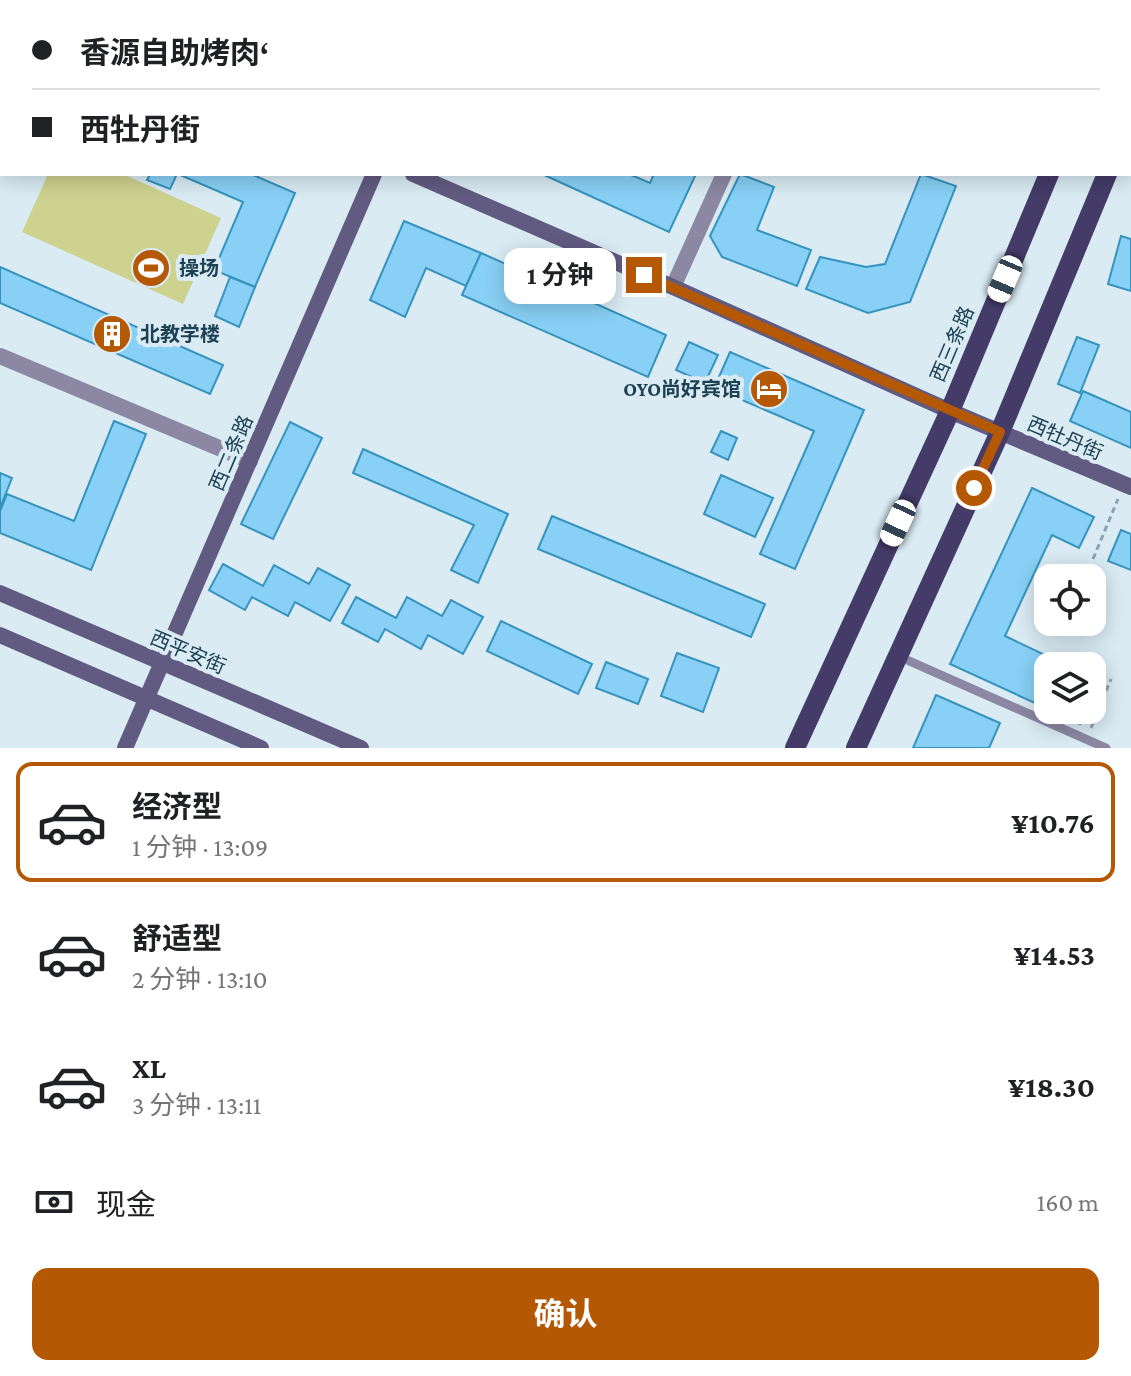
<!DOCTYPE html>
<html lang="zh">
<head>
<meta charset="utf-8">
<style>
  body { margin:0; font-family:"Crimson Pro","Noto Sans SC",serif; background:#f6f6f6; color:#202124; height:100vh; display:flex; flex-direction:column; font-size:30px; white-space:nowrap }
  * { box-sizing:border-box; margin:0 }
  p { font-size:26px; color:#757577 }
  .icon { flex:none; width:44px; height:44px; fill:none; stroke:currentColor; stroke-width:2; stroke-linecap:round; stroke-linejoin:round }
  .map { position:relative; height:748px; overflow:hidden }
  .side { display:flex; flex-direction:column; background:#fff; flex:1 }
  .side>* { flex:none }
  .banner { position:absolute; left:0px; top:0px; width:1132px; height:176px; box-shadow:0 4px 20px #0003; display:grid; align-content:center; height:176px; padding:0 32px; background:#fff }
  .tools { position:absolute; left:1034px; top:564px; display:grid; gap:16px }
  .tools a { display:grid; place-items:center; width:72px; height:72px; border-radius:16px; background:#fff; box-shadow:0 4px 20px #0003; font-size:40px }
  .end { position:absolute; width:36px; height:36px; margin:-18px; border:10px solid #b55804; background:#fff; box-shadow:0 0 0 4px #fff }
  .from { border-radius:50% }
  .bubble { position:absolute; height:56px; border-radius:16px; background:#fff; box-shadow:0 4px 20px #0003; font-size:26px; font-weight:700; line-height:56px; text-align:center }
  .car { position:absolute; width:24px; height:48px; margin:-24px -12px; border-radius:10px; box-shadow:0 0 6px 2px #0007; background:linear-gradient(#fff 24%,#345 0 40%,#fff 0 76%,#345 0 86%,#fff 0) }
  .banner b { display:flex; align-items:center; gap:28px; height:76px; font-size:30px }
  .banner b+b { border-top:2px solid #e0e0e0 }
  .banner i { width:20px; height:20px; background:#202124 }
  ul { padding:14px 0 0; list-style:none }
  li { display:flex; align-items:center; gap:24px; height:120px; margin:0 16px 12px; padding:0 16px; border:4px solid transparent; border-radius:16px }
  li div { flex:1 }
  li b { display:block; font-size:30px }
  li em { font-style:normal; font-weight:700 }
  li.selected { border-color:#b55804 }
  li>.icon { width:72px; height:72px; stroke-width:1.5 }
  .pay { display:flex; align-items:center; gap:20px; height:88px; padding:0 32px; font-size:30px }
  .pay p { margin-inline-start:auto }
  .action { display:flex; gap:16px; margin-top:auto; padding:16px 32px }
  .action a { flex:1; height:92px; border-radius:16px; background:#b55804; color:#fff; font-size:32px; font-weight:700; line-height:92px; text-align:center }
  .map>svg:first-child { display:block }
  .green { fill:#cdd28f }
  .building { fill:#88d0f5; stroke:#3693bd; stroke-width:2 }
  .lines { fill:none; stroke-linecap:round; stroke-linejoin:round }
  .path { stroke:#8ba4b1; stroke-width:3; stroke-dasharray:6 4; stroke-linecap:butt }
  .lane { stroke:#8c88a3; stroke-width:9 }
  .street { stroke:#8c88a3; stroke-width:16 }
  .secondary { stroke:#615b81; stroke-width:16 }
  .primary { stroke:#443b68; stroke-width:20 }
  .route { stroke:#b55804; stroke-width:10 }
  .labels { text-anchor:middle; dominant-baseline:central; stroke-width:8; stroke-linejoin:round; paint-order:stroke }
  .poi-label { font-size:20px; font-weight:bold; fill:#1c4153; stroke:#daebf4; text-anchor:start }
  .street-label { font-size:20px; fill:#1c4153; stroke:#daebf4 }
</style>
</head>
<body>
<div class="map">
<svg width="1131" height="748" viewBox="0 0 1131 748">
  <rect width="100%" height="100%" fill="#daebf4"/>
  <path class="green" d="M48,174H123L221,218L183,304L22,232Z"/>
  <g class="building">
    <path d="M150,174H177L170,189L147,180Z"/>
    <path d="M178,174H251L295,193L255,287L214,270L243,202Z"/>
    <path d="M542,174H629L650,183L654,174H696L669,232Z"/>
    <path d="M740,174L774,187L757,230L811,250L797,286L722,257L710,236Z"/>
    <path d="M921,174L956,186L910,302L868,313L806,289L820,257L866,267L885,264Z"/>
    <path d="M404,221L481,253L466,286L426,268L405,317L370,300Z"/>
    <path d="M1121,236L1131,239V291L1108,284Z"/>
    <path d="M481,253L666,335L648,377L462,295Z"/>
    <path d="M0,267L223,365L210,394L0,303Z"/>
    <path d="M230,277L255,287L239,327L215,316Z"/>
    <path d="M1077,337L1099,345L1080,393L1058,384Z"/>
    <path d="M689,342L718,355L705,383L676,370Z"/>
    <path d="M730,352L864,410L795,569L760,554L814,431L714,388Z"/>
    <path d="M1083,391L1131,412V448L1070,421Z"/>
    <path d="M114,421L146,434L91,570L0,533V511L7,494L74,521Z"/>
    <path d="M290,422L322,438L273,539L241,524Z"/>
    <path d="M721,431L737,438L728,460L711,452Z"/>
    <path d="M363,449L508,514L478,583L451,570L474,525L353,473Z"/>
    <path d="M0,473L12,478L0,508Z"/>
    <path d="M721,475L773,498L755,537L704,514Z"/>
    <path d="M1032,488L1094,517L1079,548L1052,535L1005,636L1068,666H1048V709L950,664Z"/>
    <path d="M552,516L765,604L751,637L538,549Z"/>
    <path d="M1121,530L1131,534V570L1108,561Z"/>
    <path d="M223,564L263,586L274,565L309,584L318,568L350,585L330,621L295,602L288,616L252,597L245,610L209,590Z"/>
    <path d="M356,597L396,618L407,597L442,616L451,600L483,617L463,654L428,635L421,649L385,629L378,642L342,623Z"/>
    <path d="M501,621L592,664L578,694L487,651Z"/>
    <path d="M677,653L719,668L703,712L661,696Z"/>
    <path d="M606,662L648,679L638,704L596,688Z"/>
    <path d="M936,695L1000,723L989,748H913Z"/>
    <path d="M1050,710H1086L1080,724Z"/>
  </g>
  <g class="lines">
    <g class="path">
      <path d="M1093,559L1118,499"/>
      <path d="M1091,728L1111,679"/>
    </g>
    <path class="lane" d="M898,656L1106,748"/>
    <g class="street">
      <path d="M56,2V0"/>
      <path d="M800,2L801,0"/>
      <path d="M673,287L724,174"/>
      <path d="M0,356L250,461"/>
    </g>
    <g class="secondary">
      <path d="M12,0L17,2"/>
      <path d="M955,0L959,2"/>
      <path d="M450,2L451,0"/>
      <path d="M1130,76H1131"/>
      <path d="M413,174L673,287L950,411L1131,487"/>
      <path d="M0,593L361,748"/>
      <path d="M0,635L261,748"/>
      <path d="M125,748L374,174"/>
    </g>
    <g class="primary">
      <path d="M1122,2L1123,0"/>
      <path d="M1130,120L1131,118"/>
      <path d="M795,748L950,411L1049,174"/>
      <path d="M856,748L1000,432L1107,174"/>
    </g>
  </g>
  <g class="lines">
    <path class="route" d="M644,275L1000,432L974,488"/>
  </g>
  <defs>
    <symbol id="stadium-disc" viewBox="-11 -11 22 22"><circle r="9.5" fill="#b55804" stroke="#daebf4"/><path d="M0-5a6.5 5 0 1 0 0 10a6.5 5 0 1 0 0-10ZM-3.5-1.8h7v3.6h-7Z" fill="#fff"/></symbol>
    <symbol id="building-disc" viewBox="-11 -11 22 22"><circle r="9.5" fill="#b55804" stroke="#daebf4"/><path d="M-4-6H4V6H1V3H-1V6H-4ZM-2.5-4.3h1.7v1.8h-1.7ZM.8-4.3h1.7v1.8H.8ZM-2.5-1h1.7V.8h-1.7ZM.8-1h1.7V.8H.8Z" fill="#fff"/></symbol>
    <symbol id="hotel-disc" viewBox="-11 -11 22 22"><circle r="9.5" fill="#b55804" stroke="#daebf4"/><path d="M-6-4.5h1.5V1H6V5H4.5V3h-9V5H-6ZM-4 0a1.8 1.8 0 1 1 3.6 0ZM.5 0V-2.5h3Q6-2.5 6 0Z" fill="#fff"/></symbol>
  </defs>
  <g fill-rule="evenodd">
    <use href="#stadium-disc" x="129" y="246" width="44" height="44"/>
    <use href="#building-disc" x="90" y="312" width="44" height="44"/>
    <use href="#hotel-disc" x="747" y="367" width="44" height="44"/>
  </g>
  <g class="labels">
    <g class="poi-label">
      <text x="179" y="268">操场</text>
      <text x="140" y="334">北教学楼</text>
      <text x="741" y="389" text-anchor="end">OYO尚好宾馆</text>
    </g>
    <g class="street-label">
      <text transform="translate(952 344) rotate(-67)">西三条路</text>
      <text transform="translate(1065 438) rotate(23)">西牡丹街</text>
      <text transform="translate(231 453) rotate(-67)">西二条路</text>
      <text transform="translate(188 652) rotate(23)">西平安街</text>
    </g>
  </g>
</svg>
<div class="tools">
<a><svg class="icon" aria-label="locate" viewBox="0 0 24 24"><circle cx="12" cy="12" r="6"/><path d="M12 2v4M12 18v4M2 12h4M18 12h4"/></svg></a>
<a><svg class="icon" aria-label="layers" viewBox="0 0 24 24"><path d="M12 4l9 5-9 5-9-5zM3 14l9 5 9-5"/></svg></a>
</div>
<i class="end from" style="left:974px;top:488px"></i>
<i class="end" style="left:644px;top:275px"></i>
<div class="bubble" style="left:504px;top:248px;width:112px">1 分钟</div>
<i class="car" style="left:1005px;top:279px;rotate:203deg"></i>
<i class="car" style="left:898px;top:523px;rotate:205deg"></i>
<div class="banner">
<b><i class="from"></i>香源自助烤肉‘</b>
<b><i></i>西牡丹街</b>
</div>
</div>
<section class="side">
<ul>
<li class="selected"><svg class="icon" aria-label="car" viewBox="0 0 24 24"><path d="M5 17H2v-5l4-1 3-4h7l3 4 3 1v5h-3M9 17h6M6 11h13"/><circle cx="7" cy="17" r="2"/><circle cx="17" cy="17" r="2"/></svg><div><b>经济型</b><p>1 分钟 · 13:09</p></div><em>¥10.76</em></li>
<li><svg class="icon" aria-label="car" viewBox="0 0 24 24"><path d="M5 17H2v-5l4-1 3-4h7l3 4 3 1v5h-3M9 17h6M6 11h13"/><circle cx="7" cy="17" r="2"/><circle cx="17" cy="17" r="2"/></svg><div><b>舒适型</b><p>2 分钟 · 13:10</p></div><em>¥14.53</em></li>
<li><svg class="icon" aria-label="car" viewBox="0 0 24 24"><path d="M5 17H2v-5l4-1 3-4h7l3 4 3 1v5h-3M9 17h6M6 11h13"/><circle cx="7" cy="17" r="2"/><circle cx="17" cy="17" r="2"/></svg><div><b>XL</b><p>3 分钟 · 13:11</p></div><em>¥18.30</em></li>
</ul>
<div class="pay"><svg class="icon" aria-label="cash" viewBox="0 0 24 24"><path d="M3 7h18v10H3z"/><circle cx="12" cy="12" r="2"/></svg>现金<p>160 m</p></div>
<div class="action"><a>确认</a></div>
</section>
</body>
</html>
